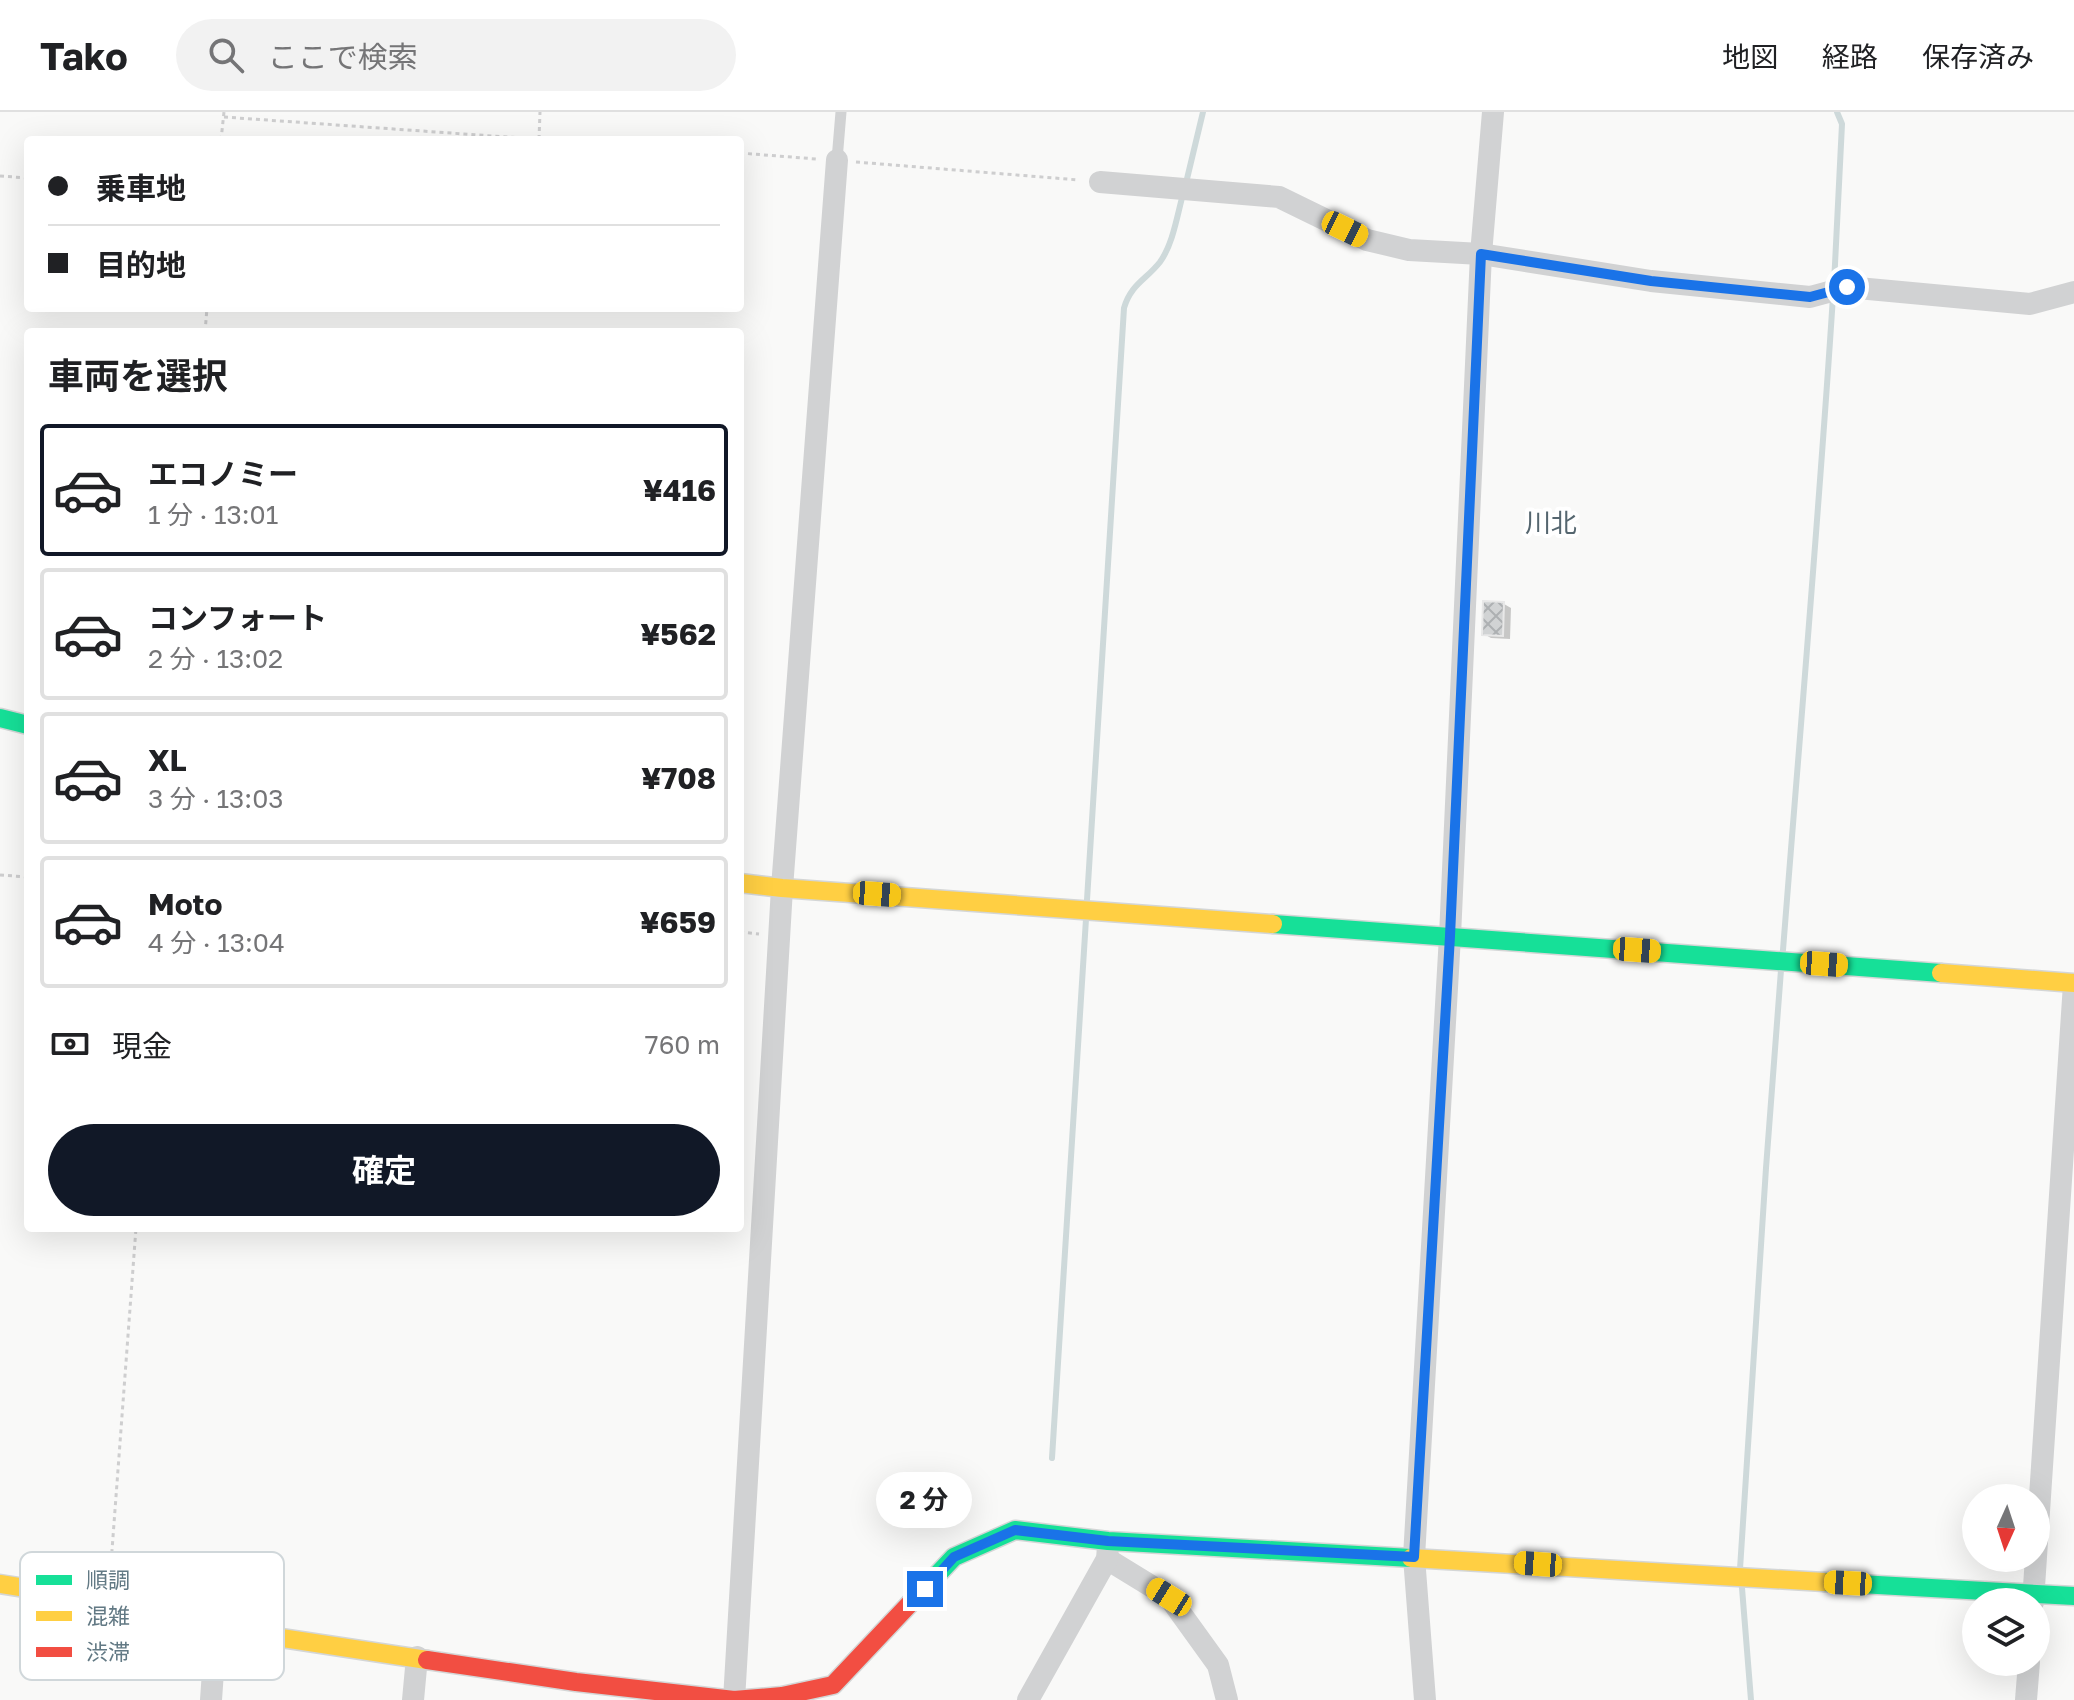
<!DOCTYPE html>
<html lang="ja">
<head>
<meta charset="utf-8">
<style>
  body { margin:0; font-family:"Golos Text","Noto Sans JP",sans-serif; background:#f2f2f2; color:#202124; height:100vh; display:flex; flex-direction:column; font-size:30px; white-space:nowrap }
  * { box-sizing:border-box; margin:0 }
  p { font-size:26px; color:#757577 }
  .icon { flex:none; width:44px; height:44px; fill:none; stroke:currentColor; stroke-width:2; stroke-linecap:round; stroke-linejoin:round }
  .map { position:relative; flex:1; overflow:hidden }
  .details { position:absolute; left:24px; top:216px; width:720px; height:904px; display:flex; flex-direction:column; background:#fff; border-radius:8px; box-shadow:0 8px 32px #0002 }
  .details>* { flex:none }
  .hud { position:absolute; left:24px; top:24px; width:720px; height:176px; border-radius:8px; box-shadow:0 8px 32px #0002; display:grid; align-content:center; height:176px; padding:0 24px; background:#fff }
  .needle { width:52px; rotate:183deg }
  .tools { position:absolute; left:1962px; top:1372px; display:grid; gap:16px }
  .tools a { display:grid; place-items:center; width:88px; height:88px; border-radius:50%; background:#fff; box-shadow:0 8px 32px #0002; font-size:40px }
  .end { position:absolute; width:36px; height:36px; margin:-18px; border:10px solid #1a73e8; background:#fff; box-shadow:0 0 0 4px #fff }
  .from { border-radius:50% }
  .bubble { position:absolute; height:56px; border-radius:28px; background:#fff; box-shadow:0 8px 32px #0002; font-size:26px; font-weight:700; line-height:56px; text-align:center }
  .car { position:absolute; width:24px; height:48px; margin:-24px -12px; border-radius:10px; box-shadow:0 0 6px 2px #0007; background:linear-gradient(#f5c518 24%,#345 0 40%,#f5c518 0 76%,#345 0 86%,#f5c518 0) }
  .hud b { display:flex; align-items:center; gap:28px; height:76px; font-size:30px }
  .hud b+b { border-top:2px solid #e0e0e0 }
  .hud i { width:20px; height:20px; background:#202124 }
  ul { padding:0; list-style:none }
  li { display:flex; align-items:center; gap:24px; height:132px; margin:0 16px 12px; padding:0 8px; border:4px solid #e0e0e0; border-radius:8px }
  li div { flex:1 }
  li b { display:block; font-size:30px }
  li em { font-style:normal; font-weight:700 }
  li.selected { border-color:#111827 }
  li>.icon { width:72px; height:72px; stroke-width:1.5 }
  h2 { padding:0 24px; font-size:36px; line-height:96px }
  .pay { display:flex; align-items:center; gap:20px; height:88px; padding:0 24px; font-size:30px }
  .pay p { margin-inline-start:auto }
  .button { display:flex; gap:16px; margin-top:auto; padding:16px 24px }
  .button a { flex:1; height:92px; border-radius:48px; background:#111827; color:#fff; font-size:32px; font-weight:700; line-height:92px; text-align:center }
  header { display:flex; align-items:center; gap:48px; box-sizing:border-box; height:112px; padding:0 40px; background:#fff; border-bottom:2px solid #e0e0e0 }
  header strong { font-size:38px }
  nav { display:flex; gap:44px; margin-inline-start:auto; font-size:28px }
  .search { width:560px; height:72px; background:#f2f2f2; display:flex; align-items:center; gap:20px; box-sizing:border-box; padding:0 28px; border-radius:44px; color:#757577; font-size:30px }
  .map>svg:first-child { display:block }
  .shadow { fill:#0003 }
  .lines { fill:none; stroke-linecap:round; stroke-linejoin:round }
  .stream { stroke:#ced9da; stroke-width:6 }
  .building { fill:url(#building-cross-hatch); stroke:#e8e8e8; stroke-width:2 }
  .fast-casing { stroke:#d4d6d6; stroke-width:21 }
  .slow-casing { stroke:#d4d6d6; stroke-width:21 }
  .jam-casing { stroke:#d4d6d6; stroke-width:21 }
  .path { stroke:#cececf; stroke-width:3; stroke-dasharray:4 4; stroke-linecap:butt }
  .lane { stroke:#d1d2d3; stroke-width:11 }
  .street { stroke:#d1d2d3; stroke-width:22 }
  .fast { stroke:#16e098; stroke-width:18 }
  .slow { stroke:#ffcf43; stroke-width:18 }
  .jam { stroke:#f24e42; stroke-width:18 }
  .route { stroke:#1a73e8; stroke-width:10 }
  .labels { text-anchor:middle; dominant-baseline:central; stroke-width:8; stroke-linejoin:round; paint-order:stroke }
  .quarter-label { font-size:26px; fill:#55666f; stroke:#fff }
  .key { fill:#fff; stroke:#d0d7da; stroke-width:2 }
  .key-label { font-size:22px; fill:#627984 }
</style>
</head>
<body>
<header>
<strong>Tako</strong>
<div class="search"><svg class="icon" aria-label="search" viewBox="0 0 24 24"><circle cx="10" cy="10" r="6"/><path d="M15 15l6 6"/></svg>ここで検索</div>
<nav><a>地図</a><a>経路</a><a>保存済み</a></nav>
</header>
<div class="map">
<svg width="2074" height="1588" viewBox="0 0 2074 1588">
  <defs>
    <pattern id="building-cross-hatch" width="8" height="8" patternUnits="userSpaceOnUse" patternTransform="scale(2)"><rect width="8" height="8" fill="#d1d3d4"/><path d="M0 0l8 8M0 8l8-8" fill="none" stroke="#adb0b2"/></pattern>
  </defs>
  <rect width="100%" height="100%" fill="#f9f9f8"/>
  <path class="shadow" d="M1504,492L1511,496L1510,527L1491,526L1484,522Z"/>
  <g class="lines">
    <g class="stream">
      <path d="M1186,71L1203,0"/>
      <path d="M1834,172L1842,12L1837,0"/>
      <path d="M1087,788L1124,196C1131,172 1146,168 1160,150C1173,132 1177,104 1183,82"/>
      <path d="M1783,838C1800,620 1819,402 1833,184"/>
      <path d="M1052,1346L1086,807"/>
      <path d="M1740,1457L1766,1056L1781,858"/>
      <path d="M1742,1476L1751,1588"/>
    </g>
  </g>
  <path class="building" d="M1483,489L1504,490L1503,524L1482,523Z"/>
  <g class="lines">
    <defs>
      <g id="fast">
        <path d="M0,606L28,613"/>
        <path d="M1273,812L1941,861"/>
        <path d="M1824,1470L2074,1484"/>
        <path d="M918,1483L954,1445L1015,1418L1108,1429L1411,1446"/>
      </g>
      <g id="slow">
        <path d="M740,771L782,776L1273,812"/>
        <path d="M1941,861L2074,871"/>
        <path d="M1411,1446L1824,1470"/>
        <path d="M0,1472L108,1489L216,1516L427,1548"/>
      </g>
      <path id="jam" d="M427,1548L576,1570L734,1588L782,1584L833,1573L918,1483"/>
    </defs>
    <use href="#fast" class="fast-casing"/>
    <use href="#slow" class="slow-casing"/>
    <use href="#jam" class="jam-casing"/>
    <g class="path">
      <path d="M224,5L549,28"/>
      <path d="M539,27L540,0"/>
      <path d="M221,28L224,0"/>
      <path d="M740,41L816,47"/>
      <path d="M856,50L1079,68"/>
      <path d="M0,64L28,66"/>
      <path d="M205,220L207,196"/>
      <path d="M0,763L28,765"/>
      <path d="M740,820L759,822"/>
      <path d="M110,1465L136,1116"/>
    </g>
    <path class="lane" d="M837,48L841,0"/>
    <g class="street">
      <path d="M1100,70L1279,85L1367,128L1409,138L1481,142L1651,169L1810,185L1847,175L2030,192L2074,180"/>
      <path d="M1107,1447L1169,1485L1218,1553L1227,1588"/>
      <path d="M2033,1490L2074,872"/>
      <path d="M211,1588L216,1516"/>
      <path d="M413,1588L417,1545"/>
      <path d="M734,1588L782,776L837,48"/>
      <path d="M1028,1588L1107,1447L1108,1434"/>
      <path d="M1425,1588L1414,1445L1450,824L1481,142L1493,0"/>
      <path d="M2026,1588L2029,1550"/>
    </g>
    <use href="#fast" class="fast"/>
    <use href="#slow" class="slow"/>
    <use href="#jam" class="jam"/>
  </g>
  <g class="lines">
    <path class="route" d="M925,1477L954,1445L1015,1418L1108,1429L1414,1445L1450,824L1481,142L1651,169L1810,185L1847,175"/>
  </g>
  <g class="labels">
    <g class="quarter-label">
      <text x="1551" y="410">川北</text>
    </g>
  </g>
  <rect x="20" y="1440" width="264" height="128" rx="12" class="key"/>
  <rect x="36" y="1463" width="36" height="10" fill="#16e098"/>
  <rect x="36" y="1499" width="36" height="10" fill="#ffcf43"/>
  <rect x="36" y="1535" width="36" height="10" fill="#f24e42"/>
  <g class="key-label">
    <text x="86" y="1476">順調</text>
    <text x="86" y="1512">混雑</text>
    <text x="86" y="1548">渋滞</text>
  </g>
</svg>
<div class="tools">
<a><svg class="needle" viewBox="-14 -14 28 28"><path d="M0-13l5 13h-10z" fill="#e53935"/><path d="M0 13l5-13h-10z" fill="#757577"/></svg></a>
<a><svg class="icon" aria-label="layers" viewBox="0 0 24 24"><path d="M12 4l9 5-9 5-9-5zM3 14l9 5 9-5"/></svg></a>
</div>
<i class="end from" style="left:1847px;top:175px"></i>
<i class="end" style="left:925px;top:1477px"></i>
<div class="bubble" style="left:876px;top:1360px;width:96px">2 分</div>
<i class="car" style="left:1345px;top:117px;rotate:116deg"></i>
<i class="car" style="left:877px;top:782px;rotate:94deg"></i>
<i class="car" style="left:1637px;top:838px;rotate:94deg"></i>
<i class="car" style="left:1824px;top:852px;rotate:94deg"></i>
<i class="car" style="left:1538px;top:1452px;rotate:274deg"></i>
<i class="car" style="left:1848px;top:1471px;rotate:273deg"></i>
<i class="car" style="left:1169px;top:1485px;rotate:302deg"></i>
<div class="hud">
<b><i class="from"></i>乗車地</b>
<b><i></i>目的地</b>
</div>
<section class="details">
<h2>車両を選択</h2>
<ul>
<li class="selected"><svg class="icon" aria-label="car" viewBox="0 0 24 24"><path d="M5 17H2v-5l4-1 3-4h7l3 4 3 1v5h-3M9 17h6M6 11h13"/><circle cx="7" cy="17" r="2"/><circle cx="17" cy="17" r="2"/></svg><div><b>エコノミー</b><p>1 分 · 13:01</p></div><em>¥416</em></li>
<li><svg class="icon" aria-label="car" viewBox="0 0 24 24"><path d="M5 17H2v-5l4-1 3-4h7l3 4 3 1v5h-3M9 17h6M6 11h13"/><circle cx="7" cy="17" r="2"/><circle cx="17" cy="17" r="2"/></svg><div><b>コンフォート</b><p>2 分 · 13:02</p></div><em>¥562</em></li>
<li><svg class="icon" aria-label="car" viewBox="0 0 24 24"><path d="M5 17H2v-5l4-1 3-4h7l3 4 3 1v5h-3M9 17h6M6 11h13"/><circle cx="7" cy="17" r="2"/><circle cx="17" cy="17" r="2"/></svg><div><b>XL</b><p>3 分 · 13:03</p></div><em>¥708</em></li>
<li><svg class="icon" aria-label="car" viewBox="0 0 24 24"><path d="M5 17H2v-5l4-1 3-4h7l3 4 3 1v5h-3M9 17h6M6 11h13"/><circle cx="7" cy="17" r="2"/><circle cx="17" cy="17" r="2"/></svg><div><b>Moto</b><p>4 分 · 13:04</p></div><em>¥659</em></li>
</ul>
<div class="pay"><svg class="icon" aria-label="cash" viewBox="0 0 24 24"><path d="M3 7h18v10H3z"/><circle cx="12" cy="12" r="2"/></svg>現金<p>760 m</p></div>
<div class="button"><a>確定</a></div>
</section>
</div>
</body>
</html>
